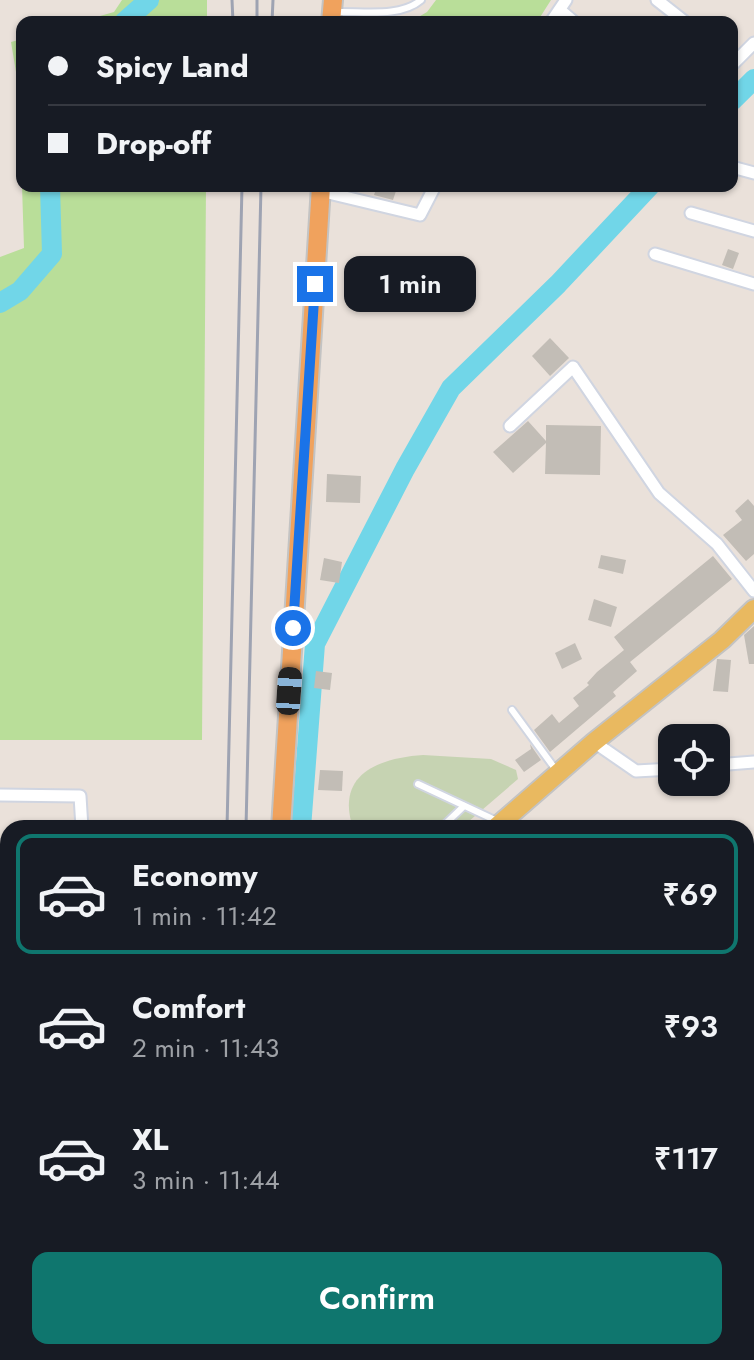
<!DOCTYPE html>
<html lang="en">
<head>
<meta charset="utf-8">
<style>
  body { margin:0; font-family:Jost,sans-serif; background:#20242c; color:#f1f3f6; height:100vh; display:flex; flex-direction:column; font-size:30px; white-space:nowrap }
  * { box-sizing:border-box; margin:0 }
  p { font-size:26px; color:#9ea1a6 }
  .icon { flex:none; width:44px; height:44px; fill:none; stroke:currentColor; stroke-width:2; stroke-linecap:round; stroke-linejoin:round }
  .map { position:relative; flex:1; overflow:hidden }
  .details { position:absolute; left:0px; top:820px; width:754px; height:540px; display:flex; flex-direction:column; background:#171b24; border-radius:24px 24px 0 0; box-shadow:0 2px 6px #0004 }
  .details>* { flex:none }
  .top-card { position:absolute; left:16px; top:16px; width:722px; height:176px; border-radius:16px; box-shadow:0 2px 6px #0004; display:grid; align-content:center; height:176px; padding:0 32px; background:#171b24 }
  .buttons { position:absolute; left:658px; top:724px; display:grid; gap:16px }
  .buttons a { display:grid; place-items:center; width:72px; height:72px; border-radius:16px; background:#171b24; box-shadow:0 2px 6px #0004; font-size:40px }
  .end { position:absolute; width:36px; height:36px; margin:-18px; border:10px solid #1a73e8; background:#fff; box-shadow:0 0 0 4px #fff }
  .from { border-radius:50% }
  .bubble { position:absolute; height:56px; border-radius:16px; background:#171b24; box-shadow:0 2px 6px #0004; font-size:26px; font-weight:600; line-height:56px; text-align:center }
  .car { position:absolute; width:24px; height:48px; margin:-24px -12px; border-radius:10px; box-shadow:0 0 6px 2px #0007; background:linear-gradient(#222 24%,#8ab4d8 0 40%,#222 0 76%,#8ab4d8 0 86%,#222 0) }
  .top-card b { display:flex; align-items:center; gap:28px; height:76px; font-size:30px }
  .top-card b+b { border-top:2px solid #363941 }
  .top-card i { width:20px; height:20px; background:#f1f3f6 }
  ul { padding:14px 0 0; list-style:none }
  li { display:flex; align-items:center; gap:24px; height:120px; margin:0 16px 12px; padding:0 16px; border:4px solid transparent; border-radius:16px }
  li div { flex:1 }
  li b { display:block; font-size:30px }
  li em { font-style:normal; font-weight:600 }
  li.active { border-color:#0f766e }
  li>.icon { width:72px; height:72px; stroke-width:1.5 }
  .primary-button { display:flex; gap:16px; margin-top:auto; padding:16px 32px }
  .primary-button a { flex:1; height:92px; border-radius:16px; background:#0f766e; color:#fff; font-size:32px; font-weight:600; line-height:92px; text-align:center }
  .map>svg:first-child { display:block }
  .green { fill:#b9de99 }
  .cemetery { fill:#c6d3b2 }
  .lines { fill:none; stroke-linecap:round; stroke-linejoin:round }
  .river { stroke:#71d6e8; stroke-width:20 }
  .building { fill:#c2bdb6 }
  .service-casing { stroke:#d0d5e1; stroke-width:10 }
  .minor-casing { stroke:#d0d5e1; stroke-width:15 }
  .secondary-casing { stroke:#d0d5e1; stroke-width:20 }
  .primary-casing { stroke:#c3c3c3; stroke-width:22 }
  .trunk-casing { stroke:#c3c3c3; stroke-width:22 }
  .service { stroke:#fff; stroke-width:6 }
  .minor { stroke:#fff; stroke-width:11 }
  .secondary { stroke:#fff; stroke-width:16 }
  .primary { stroke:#e9b960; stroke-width:18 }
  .trunk { stroke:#f0a25d; stroke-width:18 }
  .rail { stroke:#9ea3b2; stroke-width:3 }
  .route { stroke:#1a73e8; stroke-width:10 }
</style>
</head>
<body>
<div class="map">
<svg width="754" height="1360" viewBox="0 0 754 1360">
  <rect width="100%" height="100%" fill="#eae1da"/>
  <g class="green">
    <path d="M122,0H207V22H79L114,12Z"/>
    <path d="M436,0H551L537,22H410L427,12Z"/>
    <path d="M22,39V174L20,96L11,42Z"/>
    <path d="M22,186H206L202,740H0V257L24,248Z"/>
  </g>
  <path class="cemetery" d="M423,755L491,759L516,770L518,779L461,828H353C335,774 379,758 423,755Z"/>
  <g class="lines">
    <g class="river">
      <path d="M124,22L149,0"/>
      <path d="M732,101L754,79"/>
      <path d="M0,303L20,291L52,254L50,186"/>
      <path d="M301,828L315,644L405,469L451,388L558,284L650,186"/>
      <path d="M0,875H8"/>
    </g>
  </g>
  <g class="building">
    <path d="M377,186L397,188L393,200L374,195Z"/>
    <path d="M728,249L739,253L733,269L722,265Z"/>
    <path d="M550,338L569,358L550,376L532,356Z"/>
    <path d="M528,421L546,441V425L601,426L600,475L545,474L546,443L513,473L493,452Z"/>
    <path d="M327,474L361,476L360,503L326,502Z"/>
    <path d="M748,499L754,506V554L746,561L723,535L742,520L735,511Z"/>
    <path d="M601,555L626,560L623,574L598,568Z"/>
    <path d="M713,556L732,579L630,662L637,671L613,692L616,696L550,752L534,730L552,714L559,723L579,706L573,698L589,685L587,683L597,672L624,650L614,637Z"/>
    <path d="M324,558L342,562L339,583L320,580Z"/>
    <path d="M594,599L617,607L611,627L588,620Z"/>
    <path d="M754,626V664H749L744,635Z"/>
    <path d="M575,643L582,659L562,669L555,653Z"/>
    <path d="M717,659L731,660L728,692L713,691Z"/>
    <path d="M316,671L332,673L330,690L314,688Z"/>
    <path d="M727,737L728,755L716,756V738Z"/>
    <path d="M530,744L541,760L524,772L515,760L531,749Z"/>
    <path d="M320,770L343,771L342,791L318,790Z"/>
  </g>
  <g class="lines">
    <defs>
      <g id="service">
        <path d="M336,12C362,11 400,18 421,0"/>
        <path d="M512,710L556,770"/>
        <path d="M418,784L497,821"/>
        <path d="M441,828L464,806"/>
      </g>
      <g id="minor">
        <path d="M657,0L685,22"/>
        <path d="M560,10L574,22"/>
        <path d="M551,22L566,0"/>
        <path d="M732,65L754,43"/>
        <path d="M732,167L754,173"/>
        <path d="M320,191L420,215L435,186"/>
        <path d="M691,213L754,231"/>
        <path d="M655,254L754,284"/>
        <path d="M510,426L573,367L659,493L717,544L754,591"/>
        <path d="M594,742L636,771L672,769"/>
        <path d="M716,765L754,762"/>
        <path d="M0,795L80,796L82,828"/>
        <path d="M0,964H8"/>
      </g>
      <g id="secondary">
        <path d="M0,1074L8,1075"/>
        <path d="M58,1360L63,1352"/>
      </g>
      <path id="primary" d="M495,828L594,742L722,640L754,609"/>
      <g id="trunk">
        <path d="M331,22L333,0"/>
        <path d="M281,828L321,186"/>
        <path d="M351,1352L352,1360"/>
      </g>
    </defs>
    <use href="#service" class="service-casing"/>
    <use href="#minor" class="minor-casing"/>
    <use href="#secondary" class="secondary-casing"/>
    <use href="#primary" class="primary-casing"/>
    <use href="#trunk" class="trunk-casing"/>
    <use href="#service" class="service"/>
    <use href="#minor" class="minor"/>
    <use href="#secondary" class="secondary"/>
    <use href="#primary" class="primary"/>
    <use href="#trunk" class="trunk"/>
    <g class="rail">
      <path d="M232,0L233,22"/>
      <path d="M257,22V0"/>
      <path d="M272,22L273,0"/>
      <path d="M227,828L242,186"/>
      <path d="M246,828L261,186"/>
      <path d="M221,1352V1360"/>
      <path d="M253,1352L254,1360"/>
      <path d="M276,1352L277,1360"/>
      <path d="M292,1352L294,1360"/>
    </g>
  </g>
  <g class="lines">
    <path class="route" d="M293,628L315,284"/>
  </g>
</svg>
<div class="buttons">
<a><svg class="icon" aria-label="locate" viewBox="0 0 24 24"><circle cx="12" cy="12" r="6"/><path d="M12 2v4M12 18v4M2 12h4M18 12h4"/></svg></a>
</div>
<i class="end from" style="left:293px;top:628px"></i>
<i class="end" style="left:315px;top:284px"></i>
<div class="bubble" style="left:344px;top:256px;width:132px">1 min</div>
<i class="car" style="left:289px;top:691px;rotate:4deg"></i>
<div class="top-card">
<b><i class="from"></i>Spicy Land</b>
<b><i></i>Drop-off</b>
</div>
<section class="details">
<ul>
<li class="active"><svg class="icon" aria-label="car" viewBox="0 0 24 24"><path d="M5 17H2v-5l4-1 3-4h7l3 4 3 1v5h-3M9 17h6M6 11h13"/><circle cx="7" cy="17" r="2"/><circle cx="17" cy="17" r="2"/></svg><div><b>Economy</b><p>1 min · 11:42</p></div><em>₹69</em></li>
<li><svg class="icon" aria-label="car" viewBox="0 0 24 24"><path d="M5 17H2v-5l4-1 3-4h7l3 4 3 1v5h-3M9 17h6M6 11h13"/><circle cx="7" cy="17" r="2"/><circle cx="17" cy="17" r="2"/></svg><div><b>Comfort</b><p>2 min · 11:43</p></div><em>₹93</em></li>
<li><svg class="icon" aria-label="car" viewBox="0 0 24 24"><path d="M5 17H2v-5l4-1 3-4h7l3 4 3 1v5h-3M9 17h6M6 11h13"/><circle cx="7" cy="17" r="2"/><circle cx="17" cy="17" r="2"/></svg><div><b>XL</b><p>3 min · 11:44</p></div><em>₹117</em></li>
</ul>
<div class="primary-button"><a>Confirm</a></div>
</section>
</div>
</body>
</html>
